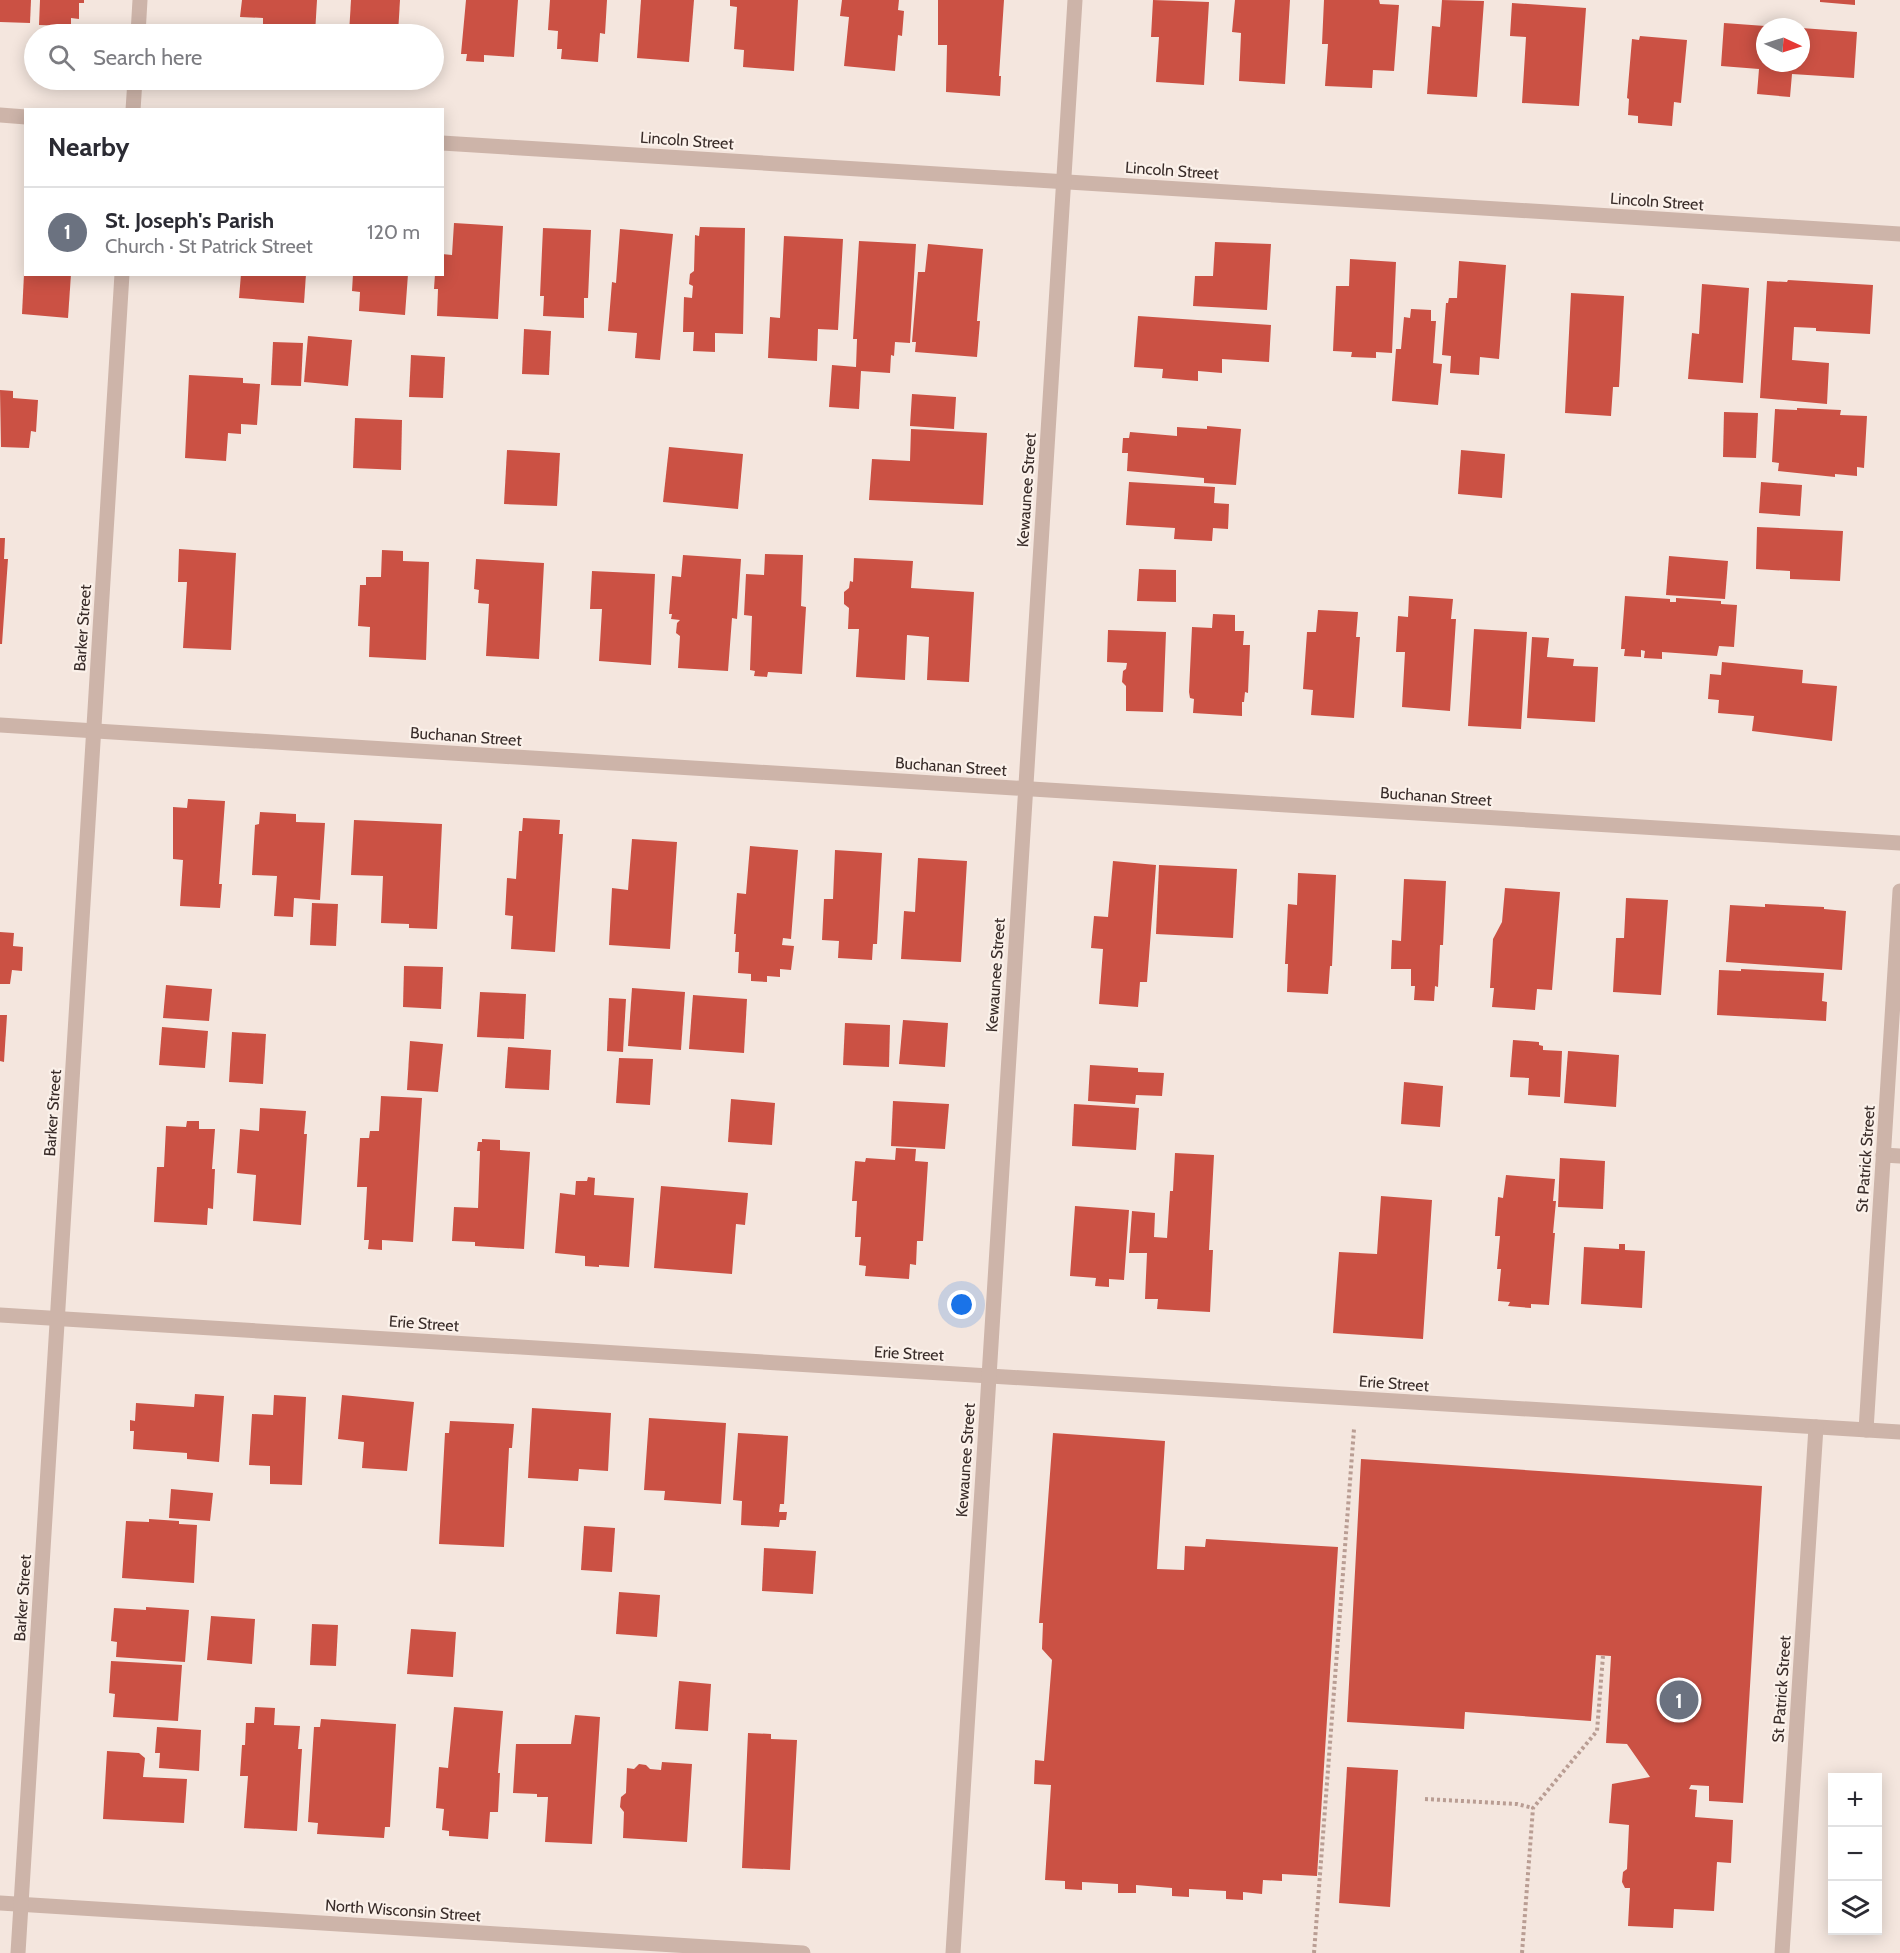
<!DOCTYPE html>
<html lang="en">
<head>
<meta charset="utf-8">
<style>
  :root { --surface:#fff; --page:#f7f7f7; --text:#2b2b33; --muted:#7c7c81; --line:#e1e1e2; --accent:#1c5d57 }
  body { margin:0; font-family:Cabin,sans-serif; background:var(--page); color:var(--text) }
  .controls { position:absolute; right:18px; bottom:18px; display:grid; overflow:hidden; border-radius:0px; box-shadow:0 3px 15px #0003 }
  .controls button { width:54px; height:54px; display:grid; place-items:center; padding:0; border:0; border-bottom:2px solid var(--line); background:var(--surface); color:var(--text); font:30px sans-serif }
  .compass { position:absolute; left:1756px; top:18px; width:54px; height:54px; border-radius:50%; background:var(--surface); box-shadow:0 3px 15px #0003; rotate:94deg }
  .you { position:absolute; left:962px; top:1305px; width:21px; height:21px; margin:-15px; border:4px solid #fff; border-radius:50%; background:#1a73e8; box-shadow:0 0 0 9px #1a73e833 }
  .badge { display:grid; place-items:center; width:39px; height:39px; border-radius:50%; background:var(--accent); color:#fff; font-size:20px; font-weight:700 }
  .pin { position:absolute; translate:-50% -50%; border:3px solid #fff; box-shadow:0 2px 6px #0006 }
  .list { margin:0; padding:0; list-style:none }
  h2 { display:flex; justify-content:space-between; align-items:center; height:78px; margin:0; padding:0 24px; font-size:26px }
  h2 small { font-size:20px; font-weight:400; color:var(--muted) }
  .list li { display:grid; grid-template-columns:39px 1fr auto; gap:18px; align-items:center; box-sizing:border-box; height:90px; padding:0 24px; border-top:2px solid var(--line) }
  .list b { display:block; font-size:22px; white-space:nowrap }
  .list p { margin:0; font-size:20px; white-space:nowrap; color:var(--muted) }
  .list em { font-size:20px; font-style:normal; color:var(--muted) }
  .icon { flex:none; width:33px; height:33px; fill:none; stroke:currentColor; stroke-width:2; stroke-linecap:round; stroke-linejoin:round }
  .map { position:relative; flex:none; width:1900px; height:1953px; overflow:hidden }
  .search { position:absolute; background:var(--surface); box-shadow:0 3px 15px #0003; left:24px; top:24px; width:420px; height:66px; display:flex; align-items:center; gap:15px; box-sizing:border-box; padding:0 21px; border-radius:33px; color:var(--muted); font-size:22px }
  .panel { position:absolute; background:var(--surface); box-shadow:0 3px 15px #0003; left:24px; top:108px; width:420px; height:168px; border-radius:0px }
  .map>svg:first-child { display:block }
  .building { fill:#cb5144 }
  .lines { fill:none; stroke-linecap:round; stroke-linejoin:round }
  .path { stroke:#b99d93; stroke-width:4; stroke-dasharray:3 3; stroke-linecap:butt }
  .minor { stroke:#cdb4a9; stroke-width:15 }
  .labels { text-anchor:middle; stroke-width:4.5; stroke-linejoin:round; paint-order:stroke }
  .street-label { font-size:16px; fill:#392c29; stroke:#fbf1ea }
</style>
</head>
<body>
<div class="map">
<svg width="1900" height="1953" viewBox="0 0 1900 1953">
  <rect width="100%" height="100%" fill="#f4e6de"/>
  <!-- building -->
  <g class="building">
    <path d="M0 0H31L30 23 0 22Z"/>
    <path d="M40 0H84V3H79V19L71 18V26L39 25Z"/>
    <path d="M242 0H317L315 34H263V18L240 17Z"/>
    <path d="M351 0H400L398 34H349Z"/>
    <path d="M466 0H518L514 57 484 55V62L466 61 467 54H461Z"/>
    <path d="M550 0H607L605 34 600 33 598 62 561 59 562 49H557L558 31 548 30Z"/>
    <path d="M641 0H694L689 62 637 58Z"/>
    <path d="M730 0H798L794 71 743 67 744 50 734 49 737 7 730 6Z"/>
    <path d="M842 0H899L898 10 904 11 902 36 898 35 895 71 844 66 849 17 840 16Z"/>
    <path d="M938 0H1004L999 76H1001L1000 96 946 92 947 45H938Z"/>
    <path d="M1153 0 1209 2 1204 85 1156 82 1159 37H1151Z"/>
    <path d="M1235 0H1290L1285 84 1239 81 1241 33 1232 32Z"/>
    <path d="M1324 0H1379L1380 4 1399 5 1394 71 1373 70 1372 88 1325 86 1328 44H1322Z"/>
    <path d="M1442 0 1484 1 1477 97 1427 94 1432 26 1440 27Z"/>
    <path d="M1820 0H1855V5L1820 2Z"/>
    <path d="M1512 3 1586 8 1579 106 1522 103 1526 37 1510 36Z"/>
    <path d="M1724 23 1765 26V63H1801V28L1857 32 1854 78 1792 74 1790 97 1757 94 1759 69 1721 66Z"/>
    <path d="M1640 36 1687 40 1681 103 1674 102 1672 126 1638 123V116L1628 115 1629 99 1627 98 1632 39 1639 40Z"/>
    <path d="M454 223 503 226 498 319 437 316 438 289H434L435 274H442V254L452 255Z"/>
    <path d="M700 227 745 228 743 334 715 333V352L693 351 694 332H683L684 297 692 298 693 286 689 284 690 274 694 271 695 235 699 236Z"/>
    <path d="M543 228 591 230 588 298H584V318L543 316 544 296H540Z"/>
    <path d="M620 229 673 234 660 360 635 358 637 333 608 331 612 282 616 283Z"/>
    <path d="M784 236 843 239 838 330 818 329 817 361 768 358 770 317 780 318Z"/>
    <path d="M859 241 916 244 910 343 895 342 894 356 891 355 890 373 861 371 859 409 829 407 832 365 856 367 857 339H853Z"/>
    <path d="M1215 242 1271 244 1267 310 1193 306 1195 276H1213Z"/>
    <path d="M928 244 983 249 977 321H980L977 357 915 352 916 342H912L918 272H925Z"/>
    <path d="M1350 259 1396 262 1392 353 1376 352V358L1351 357 1352 352 1333 351 1336 286H1349Z"/>
    <path d="M1459 261 1506 265 1499 359 1480 357 1479 375 1450 373 1451 356 1442 355 1446 303H1448L1449 298H1457Z"/>
    <path d="M24 274H71L68 318 22 314Z"/>
    <path d="M241 274H306L304 303 239 298Z"/>
    <path d="M353 274H408L405 315 359 311 360 292 352 291Z"/>
    <path d="M1788 280 1873 285 1870 334 1816 331V328L1794 327 1792 360 1829 363 1827 404 1760 398 1767 281 1787 282Z"/>
    <path d="M1702 284 1749 288 1743 383 1688 379 1692 333 1699 334Z"/>
    <path d="M1571 293 1624 296 1619 387H1613L1611 416 1565 413Z"/>
    <path d="M1411 309 1431 310V321H1436L1433 363 1442 364 1438 405 1392 401 1396 349H1401L1404 317 1410 318Z"/>
    <path d="M1138 316 1271 325 1269 362 1222 359V373L1198 371V381L1162 378 1163 369 1134 367Z"/>
    <path d="M524 329 551 331 549 375 522 374Z"/>
    <path d="M308 336 352 340 348 386 304 382Z"/>
    <path d="M273 342 303 343 301 386 271 385Z"/>
    <path d="M411 355 445 357 443 398 409 397Z"/>
    <path d="M189 375 243 378V383L260 384 257 425 241 424V434L228 433 226 461 185 458Z"/>
    <path d="M0 390 13 391V398L38 400 36 432 31 431 29 448 1 447Z"/>
    <path d="M912 394 956 397 954 429 910 426Z"/>
    <path d="M1797 408 1841 410 1840 415 1867 416 1864 468 1857 467V476L1835 474V477L1778 471 1779 463 1772 462 1775 409 1797 410Z"/>
    <path d="M1724 412 1758 413 1756 458 1723 457Z"/>
    <path d="M355 418 402 420 401 470 353 468Z"/>
    <path d="M1207 426 1241 429 1236 485 1204 483V478L1127 471 1128 453H1122L1123 438H1129L1130 432 1177 436V427L1207 429Z"/>
    <path d="M911 429 987 433 983 505 869 500 872 459 910 461Z"/>
    <path d="M669 447 743 454 738 509 663 502Z"/>
    <path d="M507 450 560 453 557 506 504 504Z"/>
    <path d="M1461 450 1505 454 1502 498 1458 494Z"/>
    <path d="M1129 482 1215 487 1214 503 1229 504 1228 529 1213 528 1212 541 1174 539 1175 528 1126 525Z"/>
    <path d="M1761 482 1802 485 1800 516 1759 513Z"/>
    <path d="M1757 527 1843 531 1840 581 1790 579V571L1756 569Z"/>
    <path d="M0 538H5L4 559H8L2 644H0Z"/>
    <path d="M179 549 236 553 231 650 183 648 187 582H178Z"/>
    <path d="M382 550 403 551V561L429 562 426 660 369 657 370 627 358 626 360 585H366V577H381Z"/>
    <path d="M765 554 803 555 801 606 806 607 802 674 768 672 767 677 754 676 755 671 750 670 752 616 744 615 746 574 764 575Z"/>
    <path d="M683 555 741 559 737 619 732 618 728 671 678 668 680 636 676 633 677 623 680 620 671 619 672 614H669L672 576 681 577Z"/>
    <path d="M1669 556 1728 561 1725 599 1666 595Z"/>
    <path d="M854 558 913 561 911 588 974 592 969 682 927 680 929 637 907 635 905 680 856 677 859 629H848L849 608 844 604V592L849 588 850 581 853 582Z"/>
    <path d="M476 559 544 563 539 659 486 656 489 604 478 603 479 590 474 589Z"/>
    <path d="M1139 569 1176 570V602L1137 601Z"/>
    <path d="M592 571 655 574 651 665 599 661 602 609H590Z"/>
    <path d="M1409 596 1453 599 1451 619H1456L1450 711 1402 707 1405 652H1396L1398 616 1408 617Z"/>
    <path d="M1625 596 1670 599V602H1676V598L1721 601V604L1737 605 1734 647 1719 646 1717 656 1662 652V659L1644 658 1645 651 1641 650V657L1624 656 1625 649H1621Z"/>
    <path d="M1318 610 1358 612 1356 637H1360L1354 718 1311 715 1313 690 1303 689 1307 632H1316Z"/>
    <path d="M1213 614 1235 615V631H1244L1243 645H1250L1248 693 1245 692 1244 702H1242V716L1193 713 1194 699 1190 698 1189 692 1192 627 1212 628Z"/>
    <path d="M1474 629 1527 632 1521 729 1468 726Z"/>
    <path d="M1108 630 1166 632 1163 712 1126 711V686L1122 682 1123 671 1126 669 1127 663 1107 662Z"/>
    <path d="M1532 637 1549 638 1547 657 1574 659 1573 666 1598 667 1595 722 1527 718Z"/>
    <path d="M1722 662 1803 670 1802 683 1837 686 1832 741 1752 731 1754 716 1718 713 1719 700 1708 699 1710 674 1721 675Z"/>
    <path d="M188 799 225 801 219 884H222L220 908 180 906 183 860 173 859V807L187 808Z"/>
    <path d="M260 812 296 814V822L325 823 320 900 294 898 293 917 274 916 277 876 252 875 255 825 259 824Z"/>
    <path d="M523 818 560 820 559 834H563L555 952 511 949 513 916 505 915 507 878 516 879 519 831H522Z"/>
    <path d="M354 820 442 824 437 929 409 928V924L381 923 383 876 351 875Z"/>
    <path d="M632 839 677 842 670 949 609 945 612 888 628 890Z"/>
    <path d="M750 846 798 850 791 939 783 938 782 945 794 946 791 970 780 969V977L767 976V982L751 981V974L738 973 739 952H735L736 934H734L737 893 746 894Z"/>
    <path d="M835 850 882 853 877 944H873L872 960 838 958 839 941 822 940 824 899H833Z"/>
    <path d="M918 858 967 861 961 962 901 959 904 911 915 912Z"/>
    <path d="M1113 861 1156 865 1147 982H1140L1138 1007 1099 1004 1103 949 1091 948 1094 916 1108 917Z"/>
    <path d="M1159 865 1237 869 1233 938 1156 934Z"/>
    <path d="M1298 873 1336 875 1332 966H1330L1328 994 1287 992 1288 964H1285L1288 904 1297 905Z"/>
    <path d="M1404 879 1446 881 1443 945H1440L1438 987 1435 986 1434 1001 1414 1000 1415 986H1411V969H1391L1392 940 1401 941Z"/>
    <path d="M1505 888 1560 892 1552 990 1537 989 1535 1010 1492 1007 1494 988H1490L1493 939 1502 922Z"/>
    <path d="M1626 898 1668 900 1661 995 1613 992 1616 938H1624Z"/>
    <path d="M312 903 338 904 336 946 310 945Z"/>
    <path d="M1765 904 1824 907V909L1846 911 1842 970 1726 962 1730 905 1765 907Z"/>
    <path d="M0 932 14 933 13 946 23 947 22 971 12 970 10 984H0Z"/>
    <path d="M404 966 443 967 441 1009 403 1007Z"/>
    <path d="M1741 969 1824 973 1822 1001 1827 1002 1826 1021 1717 1015 1719 970 1741 971Z"/>
    <path d="M166 985 212 989 209 1021 163 1018Z"/>
    <path d="M632 988 685 992 681 1050 628 1046Z"/>
    <path d="M480 992 526 994 524 1039 477 1037Z"/>
    <path d="M693 995 747 999 744 1053 689 1049Z"/>
    <path d="M609 998 626 999 623 1052 607 1051Z"/>
    <path d="M0 1015H7L4 1062 0 1061Z"/>
    <path d="M903 1020 948 1023 945 1067 899 1064Z"/>
    <path d="M845 1023 890 1025 889 1067 843 1065Z"/>
    <path d="M162 1027 208 1031 205 1068 159 1065Z"/>
    <path d="M232 1032 266 1034 263 1084 229 1082Z"/>
    <path d="M1513 1040 1539 1042V1045L1543 1046V1050L1562 1051 1560 1097 1528 1095 1529 1078 1510 1077Z"/>
    <path d="M410 1041 443 1044 438 1092 407 1090Z"/>
    <path d="M508 1047 551 1050 549 1090 505 1088Z"/>
    <path d="M1568 1051 1619 1055 1616 1107 1564 1103Z"/>
    <path d="M619 1058 653 1059 650 1105 616 1103Z"/>
    <path d="M1090 1065 1138 1068V1072L1164 1073 1162 1096 1136 1095 1135 1104 1088 1101Z"/>
    <path d="M1404 1082 1443 1086 1440 1127 1401 1124Z"/>
    <path d="M381 1096 422 1098 413 1242 382 1240V1250L368 1249 369 1240H364L367 1187H357L360 1138H369L370 1131H379Z"/>
    <path d="M731 1099 775 1103 772 1145 728 1142Z"/>
    <path d="M893 1101 949 1104 945 1149 891 1146Z"/>
    <path d="M1074 1104 1139 1108 1136 1150 1072 1146Z"/>
    <path d="M260 1108 306 1111 304 1134H307L301 1225 253 1221 256 1175 237 1173 240 1129 259 1131Z"/>
    <path d="M187 1121H199V1129H215L212 1169H215L213 1209 208 1208 207 1225 154 1222 157 1167H164L166 1126 186 1127Z"/>
    <path d="M482 1139 500 1140V1150L530 1152 524 1249 475 1246V1242L452 1241 454 1207 478 1208 480 1151H477L478 1142H482Z"/>
    <path d="M896 1148 916 1149 915 1161 928 1162 923 1241H917L916 1265 910 1264 909 1279 865 1276 866 1266 859 1265 861 1237H855L857 1201H852L855 1161 865 1162 866 1158 895 1160Z"/>
    <path d="M1175 1153 1214 1155 1209 1250H1213L1210 1312 1157 1309 1158 1299H1145L1147 1253H1129L1132 1211 1155 1213 1154 1237 1167 1238 1170 1191H1173Z"/>
    <path d="M1560 1158 1605 1161 1603 1209 1558 1207Z"/>
    <path d="M1506 1175 1555 1179 1553 1201H1556L1553 1233H1555L1549 1305 1531 1304V1308L1508 1306 1510 1302 1498 1301 1501 1269H1497L1500 1236H1495L1498 1197 1503 1198Z"/>
    <path d="M588 1177 595 1178 594 1195 634 1198 629 1267 599 1265V1267L585 1266V1256L555 1253 560 1193 575 1195 576 1181H587Z"/>
    <path d="M661 1186 748 1193 745 1225 736 1224 732 1274 654 1268Z"/>
    <path d="M1381 1196 1432 1200 1423 1339 1333 1333 1339 1252 1377 1254Z"/>
    <path d="M1075 1206 1129 1210 1124 1280 1109 1279V1287L1095 1286 1096 1278 1070 1276Z"/>
    <path d="M1619 1244H1625V1250L1645 1251 1642 1308 1581 1304 1584 1247 1619 1249Z"/>
    <path d="M195 1394 224 1396 219 1462 187 1459V1453L133 1449 134 1431H130V1420L135 1421 136 1403 194 1407Z"/>
    <path d="M274 1395 306 1397 302 1485 270 1484V1466L249 1465 252 1414 273 1415Z"/>
    <path d="M342 1395 414 1402 407 1471 362 1468 364 1442 338 1439Z"/>
    <path d="M532 1408 611 1413 608 1471 579 1469 578 1481 528 1478Z"/>
    <path d="M649 1418 726 1423 721 1504 664 1500 665 1491 644 1490Z"/>
    <path d="M450 1421 514 1424 512 1448H509L504 1547 439 1544 445 1433H449Z"/>
    <path d="M738 1433 788 1436 784 1504H780L779 1512H787L786 1520H780L779 1527 741 1525 742 1501 733 1500Z"/>
    <path d="M1053 1433 1165 1441 1157 1569 1184 1570 1185 1546 1205 1547 1206 1539 1338 1547 1317 1876 1282 1874V1881L1263 1880 1262 1894 1243 1892V1900L1226 1899V1891L1189 1889V1897L1172 1896V1888L1136 1885V1893H1118V1884L1082 1882V1890L1065 1889V1881L1045 1880 1051 1785 1034 1784 1035 1760 1044 1761 1052 1660 1042 1649 1043 1623H1039Z"/>
    <path d="M1361 1459 1762 1486 1743 1803 1709 1801V1786L1691 1785 1689 1789 1697 1790 1695 1817 1733 1820 1731 1863 1717 1862 1714 1911 1674 1909 1673 1928 1628 1926 1630 1888H1625L1622 1882 1623 1872 1627 1869 1629 1825 1609 1823 1612 1784 1650 1777 1627 1744 1606 1743 1611 1656 1596 1655 1591 1721 1465 1712 1464 1729 1347 1722Z"/>
    <path d="M171 1489 213 1493 210 1521 169 1518Z"/>
    <path d="M149 1519 179 1521V1524L197 1525 194 1583 122 1578 126 1521 149 1522Z"/>
    <path d="M584 1526 615 1528 612 1572 581 1570Z"/>
    <path d="M764 1548 816 1551 813 1594 762 1591Z"/>
    <path d="M619 1592 660 1595 657 1637 616 1634Z"/>
    <path d="M146 1607 189 1610 185 1662 116 1657 117 1642 111 1641 114 1608 146 1610Z"/>
    <path d="M211 1616 255 1619 252 1664 207 1660Z"/>
    <path d="M312 1624 338 1625 336 1666 310 1665Z"/>
    <path d="M411 1629 456 1632 453 1677 407 1674Z"/>
    <path d="M111 1661 182 1665 178 1721 113 1717 115 1694 109 1693Z"/>
    <path d="M679 1681 711 1684 708 1731 675 1729Z"/>
    <path d="M255 1707 275 1708 274 1725 300 1726 298 1749H302L297 1831 244 1828 248 1776H240L242 1745H245L246 1723H254Z"/>
    <path d="M454 1707 503 1711 498 1773H500L498 1812H490L488 1839 449 1836V1831L442 1830 444 1809 436 1808 439 1767 448 1768Z"/>
    <path d="M575 1715 600 1717 592 1844 545 1842 548 1797H537V1794L513 1793 516 1744H571Z"/>
    <path d="M321 1719 396 1724 390 1827H385L384 1838 317 1834 318 1823 308 1822 314 1727H320Z"/>
    <path d="M157 1727 201 1730 199 1771 159 1768 160 1753H155Z"/>
    <path d="M748 1733 771 1734V1739L797 1740 790 1870 742 1868Z"/>
    <path d="M107 1751 139 1753 145 1758 143 1777 187 1779 184 1823 103 1819Z"/>
    <path d="M662 1762 692 1764 687 1842 623 1838 624 1812 620 1807 621 1797 626 1793 627 1768 634 1769 639 1764 646 1765 650 1769 661 1770Z"/>
    <path d="M1347 1767 1398 1770 1390 1907 1339 1903Z"/>
  </g>
  <g class="lines">
    <!-- path -->
    <g class="path">
      <path d="M1425 1799 1517 1804 1533 1808"/>
      <path d="M1314 1953 1354 1429"/>
      <path d="M1522 1953 1533 1808 1597 1731 1603 1656"/>
    </g>
    <!-- minor -->
    <g class="minor">
      <path d="M138 34 140 0"/>
      <path d="M133 110 135 80"/>
      <path d="M0 115 26 117"/>
      <path d="M442 143 1900 234"/>
      <path d="M0 725 1900 843"/>
      <path d="M1883 1155 1900 1156"/>
      <path d="M0 1315 1900 1432"/>
      <path d="M1866 1430 1900 891"/>
      <path d="M0 1903 803 1953"/>
      <path d="M18 1953 122 274"/>
      <path d="M953 1953 1075 0"/>
      <path d="M1782 1953 1816 1427"/>
    </g>
  </g>
  <g class="labels">
    <!-- street labels -->
    <g class="street-label">
      <text transform="translate(687 140) rotate(4)" y="6">Lincoln Street</text>
      <text transform="translate(1172 170) rotate(4)" y="6">Lincoln Street</text>
      <text transform="translate(1657 201) rotate(4)" y="6">Lincoln Street</text>
      <text transform="translate(1026 490) rotate(-86)" y="6">Kewaunee Street</text>
      <text transform="translate(82 628) rotate(-86)" y="6">Barker Street</text>
      <text transform="translate(466 736) rotate(4)" y="6">Buchanan Street</text>
      <text transform="translate(951 766) rotate(4)" y="6">Buchanan Street</text>
      <text transform="translate(1436 796) rotate(4)" y="6">Buchanan Street</text>
      <text transform="translate(995 975) rotate(-86)" y="6">Kewaunee Street</text>
      <text transform="translate(52 1113) rotate(-86)" y="6">Barker Street</text>
      <text transform="translate(1865 1159) rotate(-86)" y="6">St Patrick Street</text>
      <text transform="translate(424 1323) rotate(4)" y="6">Erie Street</text>
      <text transform="translate(909 1353) rotate(3)" y="6">Erie Street</text>
      <text transform="translate(1394 1383) rotate(4)" y="6">Erie Street</text>
      <text transform="translate(965 1460) rotate(-86)" y="6">Kewaunee Street</text>
      <text transform="translate(22 1598) rotate(-86)" y="6">Barker Street</text>
      <text transform="translate(1781 1689) rotate(-86)" y="6">St Patrick Street</text>
      <text transform="translate(403 1910) rotate(4)" y="6">North Wisconsin Street</text>
    </g>
  </g>
</svg>
<div class="controls">
<button>+</button>
<button>−</button>
<button><svg class="icon" aria-label="layers" viewBox="0 0 24 24"><path d="M12 4l9 5-9 5-9-5zM3 14l9 5 9-5"/></svg></button>
</div>
<svg class="compass" viewBox="-18 -18 36 36"><path d="M0-13l5 13h-10z" fill="#e53935"/><path d="M0 13l5-13h-10z" fill="#7c7c81"/></svg>
<div class="you"></div>
<div class="pin badge" style="left:1679px;top:1700px;background:#6b7280">1</div>
<div class="search"><svg class="icon" aria-label="search" viewBox="0 0 24 24"><circle cx="10" cy="10" r="6"/><path d="M15 15l6 6"/></svg>Search here</div>
<section class="panel">
<h2>Nearby<small></small></h2>
<ul class="list">
<li><span class="badge" style="background:#6b7280">1</span><div><b>St. Joseph's Parish</b><p>Church · St Patrick Street</p></div><em>120 m</em></li>
</ul>
</section>
</div>
</body>
</html>
